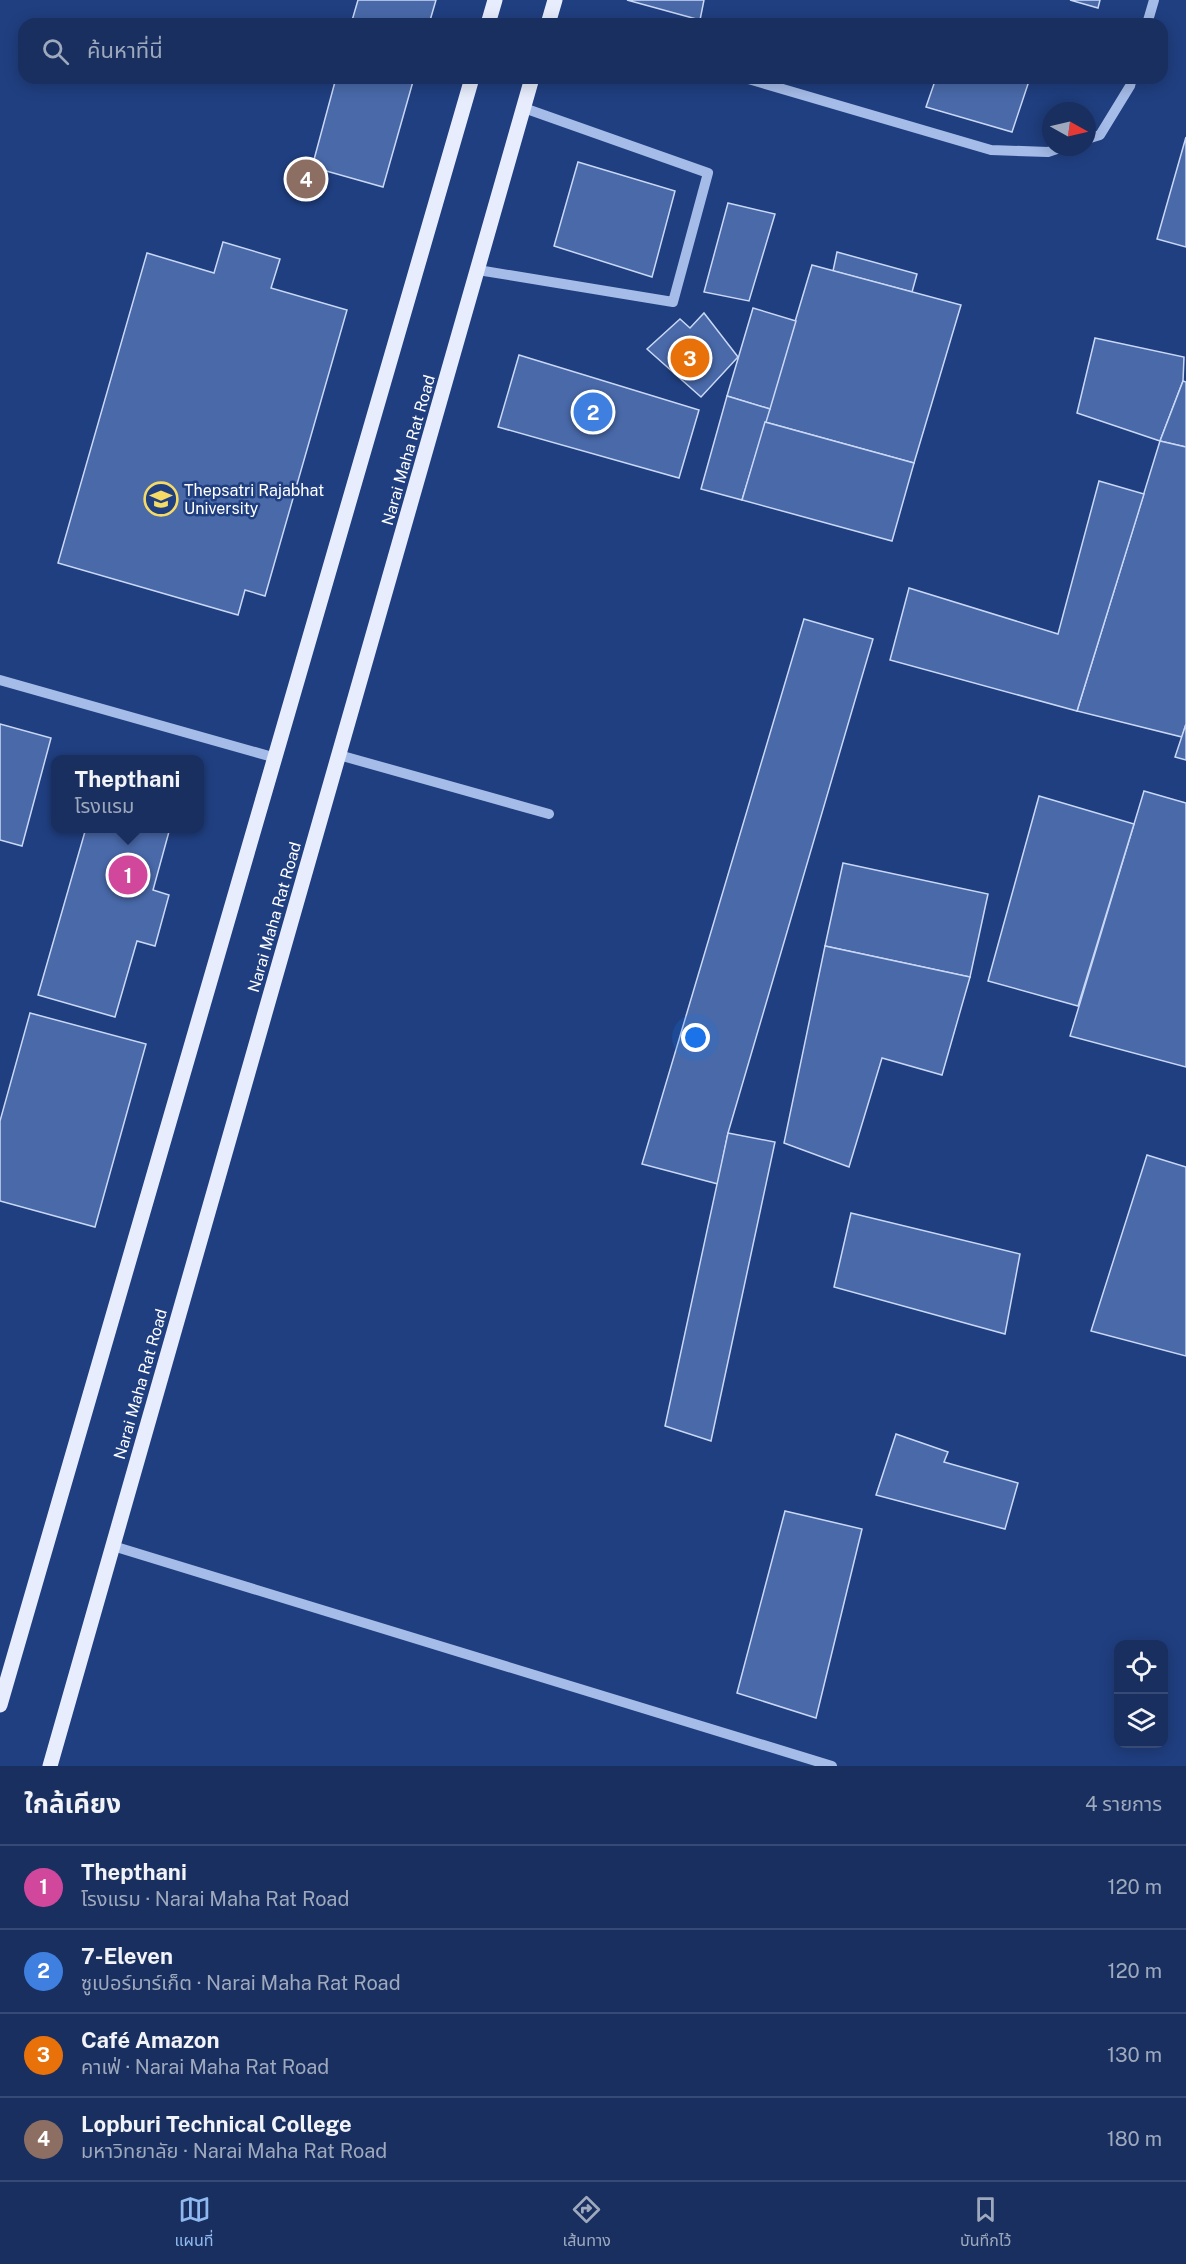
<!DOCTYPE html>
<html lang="th">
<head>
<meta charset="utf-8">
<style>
  :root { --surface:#182f60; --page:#253b69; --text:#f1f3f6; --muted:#9fa9bd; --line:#364a75; --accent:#90b9f0 }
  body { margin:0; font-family:"Public Sans","Noto Sans Thai",sans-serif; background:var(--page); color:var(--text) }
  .controls { position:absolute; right:18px; bottom:18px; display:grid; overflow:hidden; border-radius:12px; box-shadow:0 3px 15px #0003 }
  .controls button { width:54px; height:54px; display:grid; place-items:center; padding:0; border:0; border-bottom:2px solid var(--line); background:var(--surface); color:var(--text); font:30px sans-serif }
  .compass { position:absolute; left:1042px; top:102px; width:54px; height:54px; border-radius:50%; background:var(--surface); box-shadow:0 3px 15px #0003; rotate:98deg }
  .you { position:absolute; left:696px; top:1038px; width:21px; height:21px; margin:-15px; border:4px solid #fff; border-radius:50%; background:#1a73e8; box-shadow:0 0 0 9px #1a73e833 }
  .badge { display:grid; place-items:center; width:39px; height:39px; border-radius:50%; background:var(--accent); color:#fff; font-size:20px; font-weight:700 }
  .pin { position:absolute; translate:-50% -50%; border:3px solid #fff; box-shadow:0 2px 6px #0006 }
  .popup { position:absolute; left:51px; top:755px; width:153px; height:78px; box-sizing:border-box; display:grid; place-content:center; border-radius:12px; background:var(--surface); filter:drop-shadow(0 2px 4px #0005); font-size:20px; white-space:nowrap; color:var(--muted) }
  .popup b { font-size:22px; color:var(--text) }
  .popup::after { content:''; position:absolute; left:50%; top:100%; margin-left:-12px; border:12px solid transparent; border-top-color:var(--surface) }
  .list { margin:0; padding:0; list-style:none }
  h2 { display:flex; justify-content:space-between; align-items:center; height:78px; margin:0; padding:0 24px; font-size:26px }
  h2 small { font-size:20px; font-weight:400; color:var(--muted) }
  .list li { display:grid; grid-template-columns:39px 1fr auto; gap:18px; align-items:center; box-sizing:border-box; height:84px; padding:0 24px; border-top:2px solid var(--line) }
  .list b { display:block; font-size:22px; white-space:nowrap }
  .list p { margin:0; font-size:20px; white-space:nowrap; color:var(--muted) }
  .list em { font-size:20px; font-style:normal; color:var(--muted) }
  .icon { flex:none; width:33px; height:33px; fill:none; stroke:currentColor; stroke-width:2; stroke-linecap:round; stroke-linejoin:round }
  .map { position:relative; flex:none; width:1186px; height:1766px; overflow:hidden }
  .search { position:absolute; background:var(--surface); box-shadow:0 3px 15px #0003; left:18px; right:18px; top:18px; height:66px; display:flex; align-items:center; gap:15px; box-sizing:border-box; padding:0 21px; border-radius:18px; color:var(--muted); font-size:22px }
  .sheet { height:414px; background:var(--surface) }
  nav { display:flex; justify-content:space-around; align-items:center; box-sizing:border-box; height:84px; border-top:2px solid var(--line); background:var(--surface); font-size:16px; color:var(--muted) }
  nav a { display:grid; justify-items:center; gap:3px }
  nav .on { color:var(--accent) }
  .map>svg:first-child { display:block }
  .building { fill:#4969a9; stroke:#c9d8f6; stroke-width:1.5 }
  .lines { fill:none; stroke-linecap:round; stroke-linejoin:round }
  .minor { stroke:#a5bce8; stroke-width:10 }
  .major { stroke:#e7edfd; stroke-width:15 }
  .labels { text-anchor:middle; stroke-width:5; stroke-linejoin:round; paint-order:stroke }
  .street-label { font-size:16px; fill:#fff; stroke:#203f80 }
  .poi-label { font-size:16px; fill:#fff; stroke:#203f80; text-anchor:start }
</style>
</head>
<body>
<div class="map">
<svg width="1186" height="1766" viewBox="0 0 1186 1766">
  <rect width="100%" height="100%" fill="#203f80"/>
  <!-- building -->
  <g class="building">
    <path d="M358 0H436L429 24H351Z"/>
    <path d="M627 0H704L700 20Z"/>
    <path d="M1070 0H1100L1098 8Z"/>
    <path d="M336 78H414L383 187 312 167Z"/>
    <path d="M936 78H1030L1012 132 926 107Z"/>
    <path d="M1186 137V247L1157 239Z"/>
    <path d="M578 162 675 191 652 277 554 246Z"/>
    <path d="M728 203 775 214 749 301 704 292Z"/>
    <path d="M223 242 280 259 271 288 347 310 265 596 245 590 238 615 58 563 147 253 214 273Z"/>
    <path d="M837 252 917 274 912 292 833 271Z"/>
    <path d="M812 265 961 305 914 463 765 422Z"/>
    <path d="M753 308 796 321 770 409 727 396Z"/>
    <path d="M704 313 738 357 701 397 647 349 680 319 690 328Z"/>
    <path d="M1095 338 1184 357 1183 381 1160 441 1077 413Z"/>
    <path d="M519 355 699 410 679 478 498 427Z"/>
    <path d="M1183 381 1186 382V447L1160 441Z"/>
    <path d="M727 396 770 409 742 500 701 489Z"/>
    <path d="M765 422 914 463 892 541 742 500Z"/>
    <path d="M1160 441 1186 447V724L1182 737 1077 711Z"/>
    <path d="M1099 481 1144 494 1077 711 890 660 909 588 1058 634Z"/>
    <path d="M804 619 873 639 728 1133 718 1184 642 1164Z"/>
    <path d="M0 724 51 738 22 846 0 840Z"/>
    <path d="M1186 724V760L1175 757Z"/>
    <path d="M1144 791 1186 803V1067L1070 1036Z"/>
    <path d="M1039 796 1134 824 1078 1006 988 981Z"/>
    <path d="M86 828H170L153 890 169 895 155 946 137 941 115 1017 38 995Z"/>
    <path d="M843 863 988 894 970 977 825 946Z"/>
    <path d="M825 946 970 977 942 1075 882 1058 849 1167 784 1143Z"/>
    <path d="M30 1013 146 1044 95 1227 0 1201V1121Z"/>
    <path d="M728 1133 775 1142 711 1441 665 1426Z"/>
    <path d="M1147 1155 1186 1167V1356L1091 1331Z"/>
    <path d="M851 1213 1020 1254 1005 1334 834 1287Z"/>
    <path d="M896 1434 948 1452 944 1462 1018 1483 1005 1529 876 1495Z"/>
    <path d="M785 1511 862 1529 816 1718 737 1693Z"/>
  </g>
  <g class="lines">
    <!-- minor -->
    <g class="minor">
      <path d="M1147 24 1154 0"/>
      <path d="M745 78 991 150 1048 152 1063 147"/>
      <path d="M1087 139 1100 135 1130 86 1132 78"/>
      <path d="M478 270 673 302 708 173 524 108"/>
      <path d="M0 680 276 758"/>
      <path d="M339 755 549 814"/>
      <path d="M113 1546 832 1766"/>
    </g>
    <!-- major -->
    <g class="major">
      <path d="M488 24 495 0"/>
      <path d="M548 24 555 0"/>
      <path d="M0 1705 472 78"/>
      <path d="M50 1766 532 78"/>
    </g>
  </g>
  <!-- icons -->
  <defs>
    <g id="university-ring" transform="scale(1.725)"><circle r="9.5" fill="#203f80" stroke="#f5db66" stroke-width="1.5"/><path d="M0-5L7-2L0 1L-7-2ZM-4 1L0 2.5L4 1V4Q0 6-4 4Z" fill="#f5db66"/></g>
  </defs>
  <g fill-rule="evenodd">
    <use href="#university-ring" x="161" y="499"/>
  </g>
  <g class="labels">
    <!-- street labels -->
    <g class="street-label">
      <text transform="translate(408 450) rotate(-74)" y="6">Narai Maha Rat Road</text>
      <text transform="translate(274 917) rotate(-74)" y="6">Narai Maha Rat Road</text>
      <text transform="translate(140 1384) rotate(-74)" y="6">Narai Maha Rat Road</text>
    </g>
    <!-- poi labels -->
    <g class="poi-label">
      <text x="184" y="496">Thepsatri Rajabhat<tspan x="184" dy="18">University</tspan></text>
    </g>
  </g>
</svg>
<div class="controls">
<button><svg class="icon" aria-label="locate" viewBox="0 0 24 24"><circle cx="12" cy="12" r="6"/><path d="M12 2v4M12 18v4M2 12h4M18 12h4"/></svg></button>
<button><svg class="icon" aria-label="layers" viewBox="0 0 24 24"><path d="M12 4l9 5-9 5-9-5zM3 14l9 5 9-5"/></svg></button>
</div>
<svg class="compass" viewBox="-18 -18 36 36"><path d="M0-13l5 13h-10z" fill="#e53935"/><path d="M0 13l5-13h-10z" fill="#9fa9bd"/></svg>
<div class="you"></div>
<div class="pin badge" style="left:128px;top:875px;background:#d1479c">1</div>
<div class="popup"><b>Thepthani</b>โรงแรม</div>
<div class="pin badge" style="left:593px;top:412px;background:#3f7fe0">2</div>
<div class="pin badge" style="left:690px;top:358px;background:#e8710a">3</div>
<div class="pin badge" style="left:306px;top:179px;background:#8d6e63">4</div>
<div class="search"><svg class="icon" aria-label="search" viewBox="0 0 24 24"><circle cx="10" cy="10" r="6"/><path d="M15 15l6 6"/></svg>ค้นหาที่นี่</div>
</div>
<section class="sheet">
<h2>ใกล้เคียง<small>4 รายการ</small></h2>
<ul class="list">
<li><span class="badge" style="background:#d1479c">1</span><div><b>Thepthani</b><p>โรงแรม · Narai Maha Rat Road</p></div><em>120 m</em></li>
<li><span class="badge" style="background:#3f7fe0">2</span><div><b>7-Eleven</b><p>ซูเปอร์มาร์เก็ต · Narai Maha Rat Road</p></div><em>120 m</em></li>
<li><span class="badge" style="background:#e8710a">3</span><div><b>Café Amazon</b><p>คาเฟ่ · Narai Maha Rat Road</p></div><em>130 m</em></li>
<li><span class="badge" style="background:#8d6e63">4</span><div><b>Lopburi Technical College</b><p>มหาวิทยาลัย · Narai Maha Rat Road</p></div><em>180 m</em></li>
</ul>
</section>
<nav>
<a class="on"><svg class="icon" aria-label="map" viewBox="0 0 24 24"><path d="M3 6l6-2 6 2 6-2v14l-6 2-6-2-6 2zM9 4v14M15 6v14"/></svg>แผนที่</a>
<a><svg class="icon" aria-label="directions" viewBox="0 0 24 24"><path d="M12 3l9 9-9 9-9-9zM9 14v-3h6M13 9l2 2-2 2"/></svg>เส้นทาง</a>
<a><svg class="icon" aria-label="saved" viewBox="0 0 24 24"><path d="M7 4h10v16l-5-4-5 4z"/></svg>บันทึกไว้</a>
</nav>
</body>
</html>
